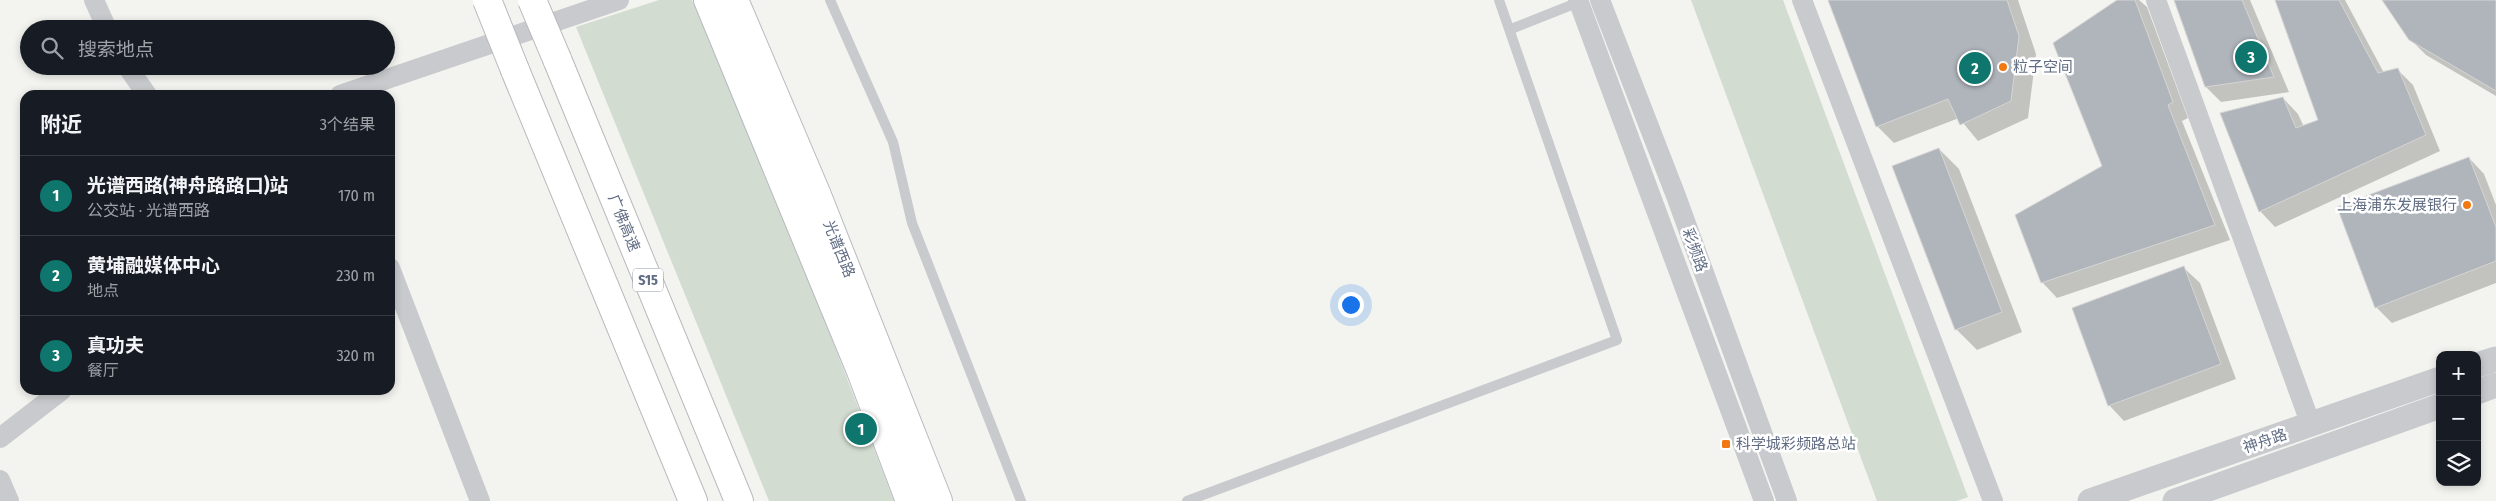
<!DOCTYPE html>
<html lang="zh">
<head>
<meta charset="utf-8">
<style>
  :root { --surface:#171b24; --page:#242831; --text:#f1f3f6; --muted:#9ea1a6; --line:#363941; --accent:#0f766e }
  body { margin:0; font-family:"Fira Sans Condensed","Noto Sans SC",sans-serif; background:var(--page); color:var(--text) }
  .controls { position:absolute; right:15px; bottom:15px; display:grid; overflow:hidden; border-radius:10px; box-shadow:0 2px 8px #0003 }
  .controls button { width:45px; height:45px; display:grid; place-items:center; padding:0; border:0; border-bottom:1px solid var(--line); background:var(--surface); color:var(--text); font:25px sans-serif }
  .you { position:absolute; left:1350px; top:304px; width:18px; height:18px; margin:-12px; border:4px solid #fff; border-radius:50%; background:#1a73e8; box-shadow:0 0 0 8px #1a73e833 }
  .badge { display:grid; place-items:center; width:32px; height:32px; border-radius:50%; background:var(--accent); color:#fff; font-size:16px; font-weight:700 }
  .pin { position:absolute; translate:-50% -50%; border:2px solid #fff; box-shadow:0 1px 5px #0006 }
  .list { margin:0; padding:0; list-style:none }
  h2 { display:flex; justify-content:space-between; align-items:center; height:65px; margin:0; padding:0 20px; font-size:21px }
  h2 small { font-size:16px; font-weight:400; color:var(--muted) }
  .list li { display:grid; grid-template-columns:32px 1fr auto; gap:15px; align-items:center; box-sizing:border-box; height:80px; padding:0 20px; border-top:1px solid var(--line) }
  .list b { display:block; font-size:19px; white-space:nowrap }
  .list p { margin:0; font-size:16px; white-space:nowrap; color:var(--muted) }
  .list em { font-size:16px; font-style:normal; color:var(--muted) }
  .icon { flex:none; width:28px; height:28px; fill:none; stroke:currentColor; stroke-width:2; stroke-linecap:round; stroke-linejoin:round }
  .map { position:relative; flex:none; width:2496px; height:501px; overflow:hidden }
  .search { position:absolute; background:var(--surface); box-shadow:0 2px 8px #0003; left:20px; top:20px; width:375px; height:55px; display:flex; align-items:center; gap:12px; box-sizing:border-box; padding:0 18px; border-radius:28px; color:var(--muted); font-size:19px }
  .panel { position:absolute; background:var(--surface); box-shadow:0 2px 8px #0003; left:20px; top:90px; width:375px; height:305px; border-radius:15px }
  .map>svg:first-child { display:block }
  .green { fill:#d2dcd0 }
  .shadow { fill:#0003 }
  .building { fill:#b0b5bc; stroke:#d5d5d3 }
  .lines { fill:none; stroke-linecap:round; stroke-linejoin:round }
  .secondary-casing { stroke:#b7bac0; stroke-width:30 }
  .motorway-casing { stroke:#b7b9bd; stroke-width:30 }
  .service { stroke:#c8cace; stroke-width:10 }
  .minor { stroke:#c8cace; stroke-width:20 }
  .tertiary { stroke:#c8cace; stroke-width:25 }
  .secondary { stroke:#fff; stroke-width:28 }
  .motorway { stroke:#fff; stroke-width:28 }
  .motorway-bridge-casing { stroke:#b7b9bd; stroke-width:30; stroke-linecap:butt }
  .motorway-bridge { stroke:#fff; stroke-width:28 }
  .poi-dot { fill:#f27812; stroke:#fff; stroke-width:2 }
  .labels { text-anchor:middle; stroke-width:5; stroke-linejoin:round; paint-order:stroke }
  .shield { fill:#fff; stroke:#9098a8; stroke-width:1 }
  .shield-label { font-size:14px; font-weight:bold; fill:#606c83 }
  .poi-label { font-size:15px; fill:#606c83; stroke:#fff; text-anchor:start }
  .street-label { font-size:15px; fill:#606c83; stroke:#fff }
</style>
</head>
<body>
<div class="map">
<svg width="2496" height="501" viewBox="0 0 2496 501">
  <rect width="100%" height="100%" fill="#f3f4ef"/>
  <!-- green -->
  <g class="green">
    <path d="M659 0H692L797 248 894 501H769L576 27Z"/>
    <path d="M1691 0H1783L1968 497 1957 501H1877Z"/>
  </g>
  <!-- shadow -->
  <g class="shadow">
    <path d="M1829 0H2018L2036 54 2028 118 1978 141 1959 118 1894 143 1877 126Z"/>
    <path d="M2119 0H2139L2147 7 2188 118 2182 121 2230 240 2057 298 2042 282 2103 167Z"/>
    <path d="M2176 0H2250L2289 92 2221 102 2206 87Z"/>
    <path d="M2277 0H2345L2384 73 2398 70 2413 85 2440 151 2275 227 2260 211 2283 98 2298 114 2304 127 2319 120Z"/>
    <path d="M2384 0H2496V96L2426 55 2410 39Z"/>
    <path d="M1939 149 1959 169 2022 332 1977 350 1957 330 1894 166Z"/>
    <path d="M2469 158 2484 174 2496 205V283L2392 323 2376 307Z"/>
    <path d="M2184 268 2200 283 2236 379 2124 421 2109 405Z"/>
  </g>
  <!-- building -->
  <g class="building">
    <path d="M1828 0H2007L2019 36 2011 101 1960 125 1948 99 1876 127Z"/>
    <path d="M2117 0H2135L2173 102 2168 105 2215 225 2041 283 2015 215 2102 166 2053 43Z"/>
    <path d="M2174 0H2242L2274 77 2205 87Z"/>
    <path d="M2275 0H2339L2378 73 2398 68 2426 135 2259 212 2220 113 2283 97 2296 128 2318 120Z"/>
    <path d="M2382 0H2496V91L2409 40Z"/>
    <path d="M1939 148 2002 312 1955 330 1892 166Z"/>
    <path d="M2469 157 2496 227V261L2375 308 2337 207Z"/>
    <path d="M2184 266 2221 364 2108 406 2072 308Z"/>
  </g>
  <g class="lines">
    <!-- secondary casing -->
    <g class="secondary-casing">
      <g id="secondary">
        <path d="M708 0 861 371 910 501"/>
        <path d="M734 0 816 193 938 501"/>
      </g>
    </g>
    <!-- motorway casing -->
    <g class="motorway-casing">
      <g id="motorway">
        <path d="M557 59 739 501"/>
        <path d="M515 70 693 501"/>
      </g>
    </g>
    <!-- service -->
    <g class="service">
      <path d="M830 0 893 142 912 223 1021 501"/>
      <path d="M1511 29 1579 2"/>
      <path d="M1187 501 1617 340 1499 0"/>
    </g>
    <!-- minor -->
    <g class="minor">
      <path d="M94 0 107 29"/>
      <path d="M1578 0 1764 501"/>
      <path d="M1600 0 1676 196 1787 501"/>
      <path d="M1802 0 1993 501"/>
      <path d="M2156 0 2311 425"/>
      <path d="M127 66 147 95"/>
      <path d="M340 95 619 0"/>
      <path d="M390 268 480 501"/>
      <path d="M0 438 62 390"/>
      <path d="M0 480 9 501"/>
    </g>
    <!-- tertiary -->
    <g class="tertiary">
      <path d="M2477 365 2496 359"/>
      <path d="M2477 392 2496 385"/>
      <path d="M2090 501 2440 379"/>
      <path d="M2175 501 2440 406"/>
    </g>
    <!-- secondary -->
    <use href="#secondary" class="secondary"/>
    <!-- motorway -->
    <use href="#motorway" class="motorway"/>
    <!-- motorway-bridge casing -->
    <g class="motorway-bridge-casing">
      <g id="motorway-bridge">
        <path d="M487 0 515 70"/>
        <path d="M532 0 557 59"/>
      </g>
    </g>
    <!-- motorway-bridge -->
    <use href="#motorway-bridge" class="motorway-bridge"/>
  </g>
  <!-- markers -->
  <g class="poi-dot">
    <circle cx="2003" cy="67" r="5"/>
    <circle cx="2467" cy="205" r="5"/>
    <rect x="1721" y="439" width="10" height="10" rx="2.5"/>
  </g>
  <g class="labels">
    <!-- shield labels -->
    <rect class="shield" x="633" y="268.5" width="30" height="23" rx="4"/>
    <g class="shield-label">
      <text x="648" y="285">S15</text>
    </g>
    <!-- poi labels -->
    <g class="poi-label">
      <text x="2013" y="72">粒子空间</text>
      <text x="2457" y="210" text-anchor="end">上海浦东发展银行</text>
      <text x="1736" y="449">科学城彩频路总站</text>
    </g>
    <!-- street labels -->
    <g class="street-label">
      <text transform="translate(624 223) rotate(68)" y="5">广佛高速</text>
      <text transform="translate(839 249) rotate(68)" y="5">光谱西路</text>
      <text transform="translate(1695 250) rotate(70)" y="5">彩频路</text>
      <text transform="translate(2265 441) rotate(-19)" y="5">神舟路</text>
    </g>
  </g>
</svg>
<div class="controls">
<button>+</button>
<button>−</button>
<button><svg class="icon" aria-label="layers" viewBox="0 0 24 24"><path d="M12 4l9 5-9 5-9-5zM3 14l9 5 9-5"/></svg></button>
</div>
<div class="you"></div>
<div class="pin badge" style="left:861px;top:429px">1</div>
<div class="pin badge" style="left:1975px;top:68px">2</div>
<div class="pin badge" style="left:2251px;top:57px">3</div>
<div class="search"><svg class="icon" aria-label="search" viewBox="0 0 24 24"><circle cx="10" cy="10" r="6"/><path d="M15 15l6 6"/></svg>搜索地点</div>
<section class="panel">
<h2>附近<small>3个结果</small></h2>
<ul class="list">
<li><span class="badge">1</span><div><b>光谱西路(神舟路路口)站</b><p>公交站 · 光谱西路</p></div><em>170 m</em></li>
<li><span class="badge">2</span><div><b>黄埔融媒体中心</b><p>地点</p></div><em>230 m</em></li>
<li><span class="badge">3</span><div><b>真功夫</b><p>餐厅</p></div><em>320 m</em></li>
</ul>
</section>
</div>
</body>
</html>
